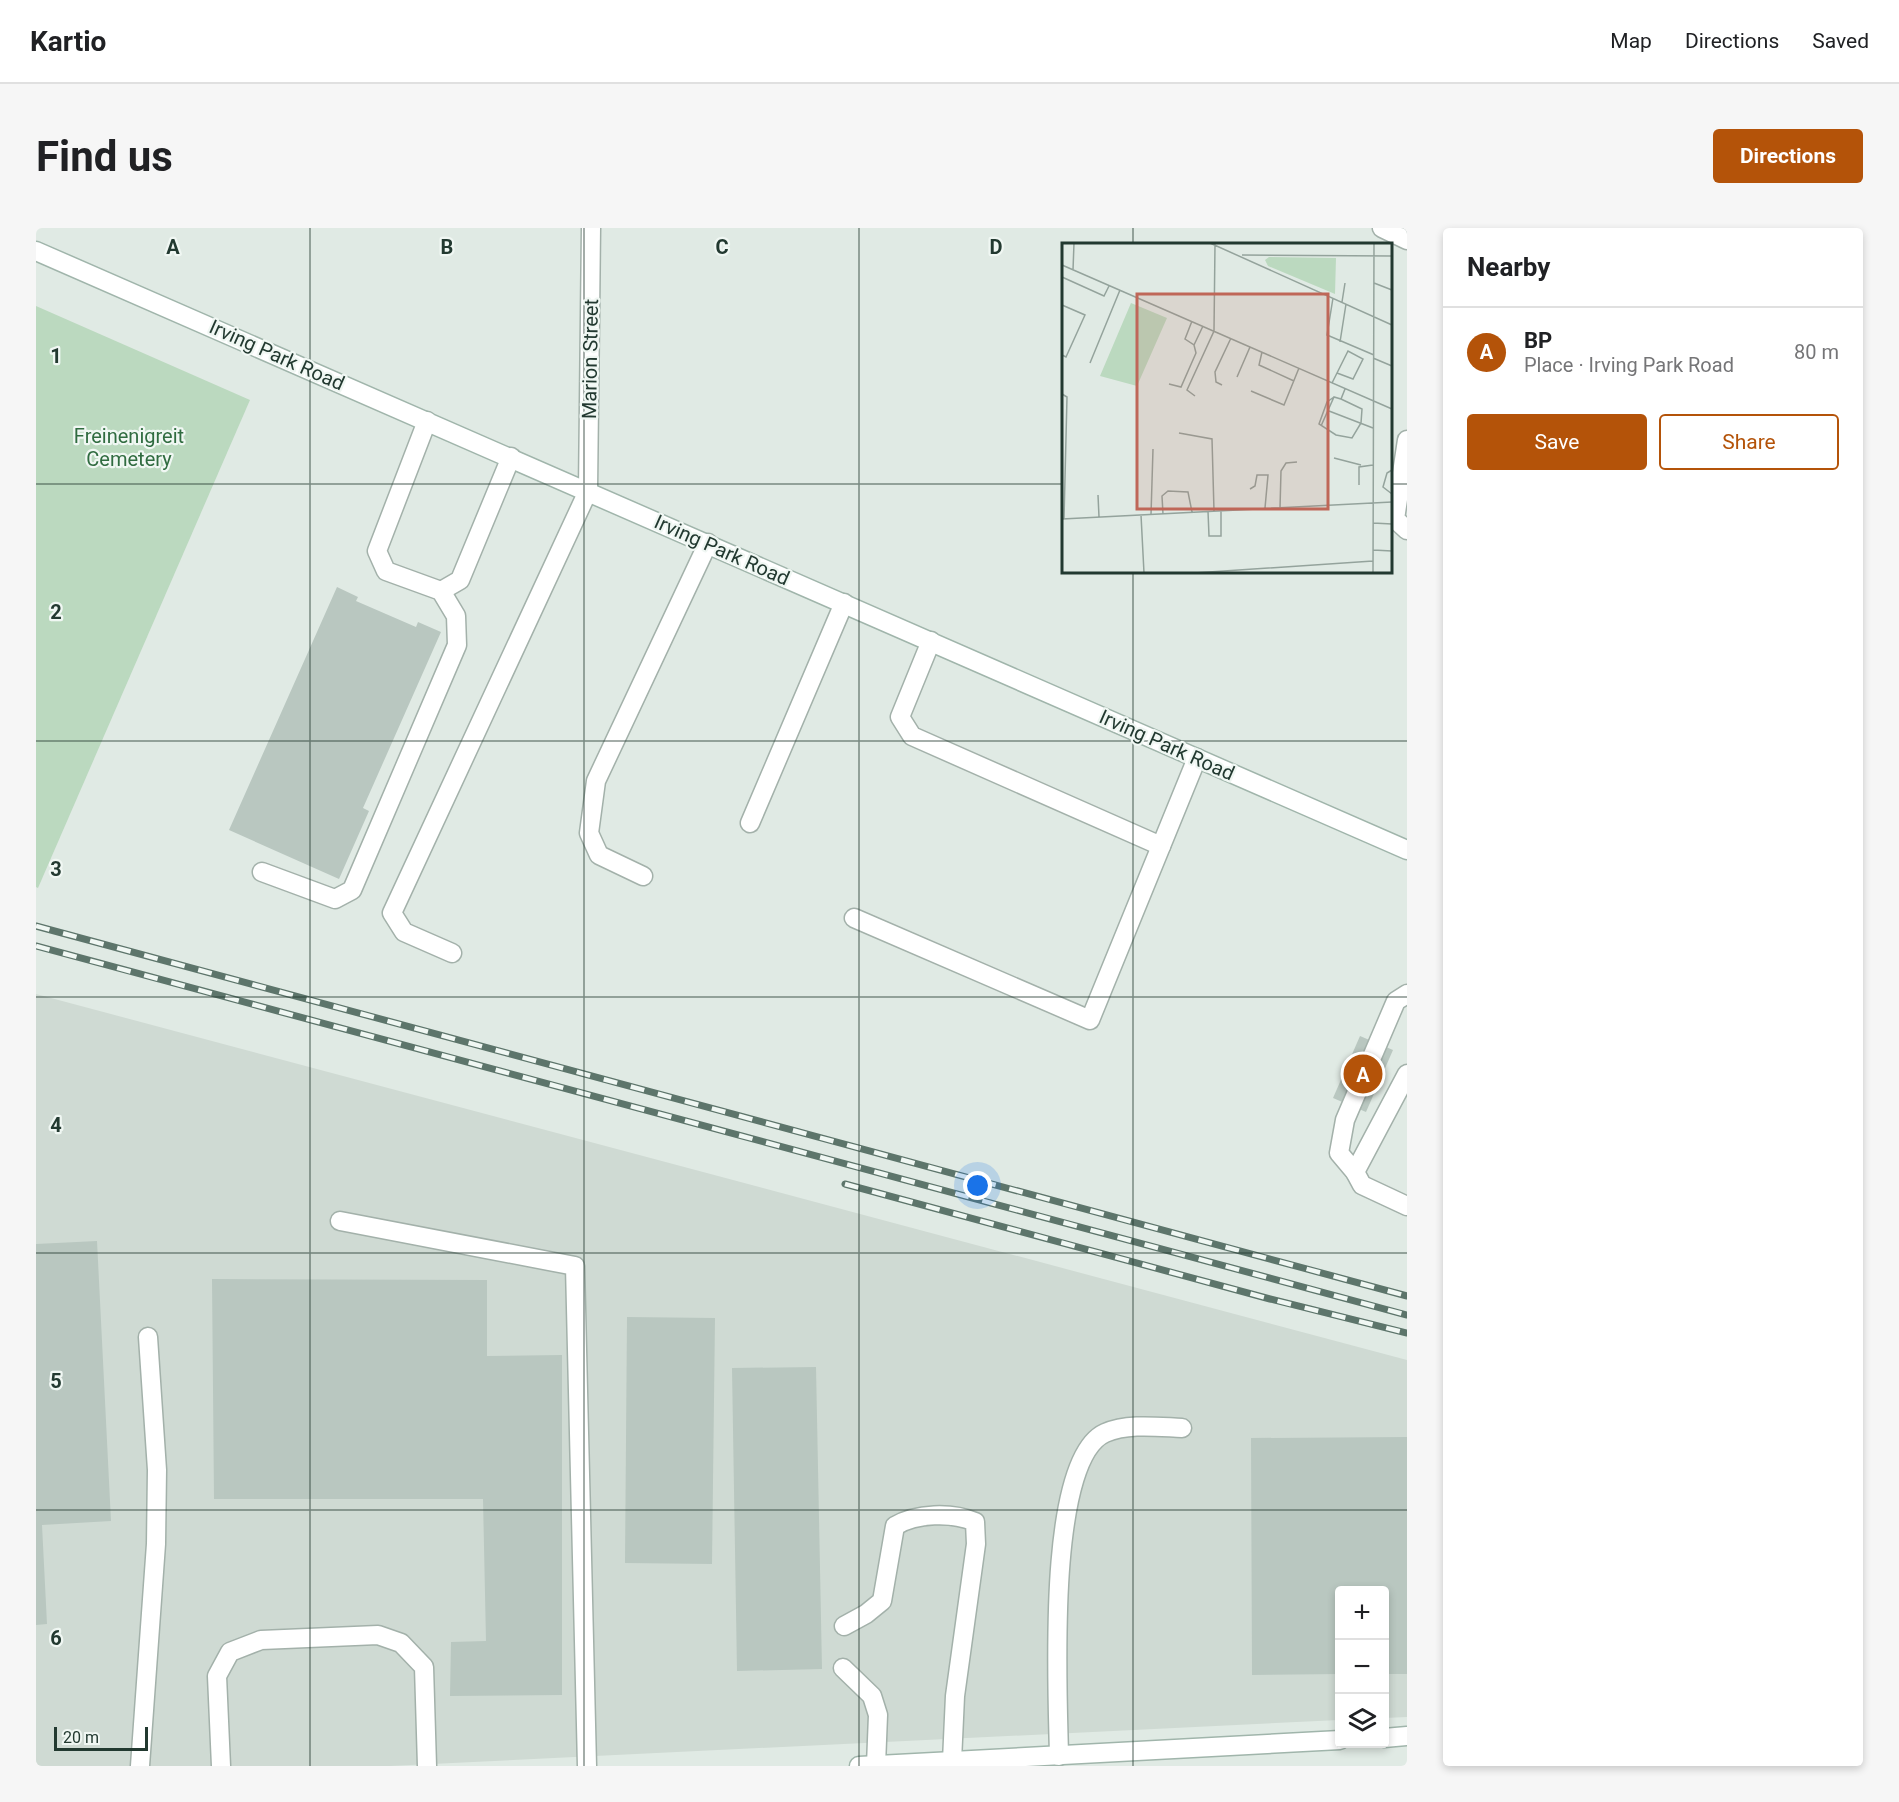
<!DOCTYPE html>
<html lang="en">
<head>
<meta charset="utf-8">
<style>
  :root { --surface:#fff; --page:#f6f6f6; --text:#202124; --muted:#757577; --line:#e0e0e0; --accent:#b45309 }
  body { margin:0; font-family:Roboto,sans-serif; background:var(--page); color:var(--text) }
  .controls { position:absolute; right:18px; bottom:18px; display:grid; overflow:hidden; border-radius:6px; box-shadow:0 3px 9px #0003 }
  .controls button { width:54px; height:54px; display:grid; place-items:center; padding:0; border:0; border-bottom:2px solid var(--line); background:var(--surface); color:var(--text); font:30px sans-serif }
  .scale { position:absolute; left:18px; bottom:15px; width:94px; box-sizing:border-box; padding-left:6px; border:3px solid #223930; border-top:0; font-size:16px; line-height:21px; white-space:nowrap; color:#223930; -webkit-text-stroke:4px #f0f7f3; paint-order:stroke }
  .you { position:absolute; left:942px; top:958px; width:21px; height:21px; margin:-15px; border:4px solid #fff; border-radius:50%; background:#1a73e8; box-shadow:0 0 0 9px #1a73e833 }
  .badge { display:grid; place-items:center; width:39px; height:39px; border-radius:50%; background:var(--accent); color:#fff; font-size:20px; font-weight:700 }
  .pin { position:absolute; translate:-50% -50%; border:3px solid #fff; box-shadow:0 2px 6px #0006 }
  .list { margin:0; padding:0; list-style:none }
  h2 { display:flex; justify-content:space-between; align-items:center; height:78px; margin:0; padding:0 24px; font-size:26px }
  h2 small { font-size:20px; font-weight:400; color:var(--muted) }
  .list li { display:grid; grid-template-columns:39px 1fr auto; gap:18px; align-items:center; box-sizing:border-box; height:90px; padding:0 24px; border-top:2px solid var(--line) }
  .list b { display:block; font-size:22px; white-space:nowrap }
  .list p { margin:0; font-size:20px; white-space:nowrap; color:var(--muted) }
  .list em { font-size:20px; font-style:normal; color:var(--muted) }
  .actions { display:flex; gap:12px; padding:18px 24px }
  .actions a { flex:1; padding:14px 0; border:2px solid var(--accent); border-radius:6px; text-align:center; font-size:21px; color:var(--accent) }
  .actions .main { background:var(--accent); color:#fff }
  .icon { flex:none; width:33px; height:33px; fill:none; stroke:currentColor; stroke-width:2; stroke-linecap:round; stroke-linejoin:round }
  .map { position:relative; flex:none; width:1371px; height:1538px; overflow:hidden; border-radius:6px }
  header { display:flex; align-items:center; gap:36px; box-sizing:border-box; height:84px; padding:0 30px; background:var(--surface); border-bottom:2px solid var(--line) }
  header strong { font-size:28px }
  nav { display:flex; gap:33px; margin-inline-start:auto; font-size:21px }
  .intro { display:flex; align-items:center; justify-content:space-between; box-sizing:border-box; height:144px; padding:0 36px }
  h1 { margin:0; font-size:42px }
  .button { padding:15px 27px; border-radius:6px; background:var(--accent); color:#fff; font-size:21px; font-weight:700 }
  main { display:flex; gap:36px; padding:0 36px }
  aside { flex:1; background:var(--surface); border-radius:6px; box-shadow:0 3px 9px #0003 }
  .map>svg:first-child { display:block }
  .built { fill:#cfdad3 }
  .green { fill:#bbd9bf }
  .building { fill:#b9c7c0 }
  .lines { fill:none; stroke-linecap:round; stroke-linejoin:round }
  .lane-casing { stroke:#a3b1aa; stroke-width:21 }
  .street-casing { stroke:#a3b1aa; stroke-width:21 }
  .secondary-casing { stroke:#a0b5ab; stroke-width:21 }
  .lane { stroke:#fff; stroke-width:18 }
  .street { stroke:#fff; stroke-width:18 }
  .secondary { stroke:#fff; stroke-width:18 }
  .rail-casing { stroke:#5d756b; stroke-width:7 }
  .rail { stroke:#f0f7f3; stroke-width:4.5; stroke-dasharray:14; stroke-linecap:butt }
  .grid { fill:none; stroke:#223930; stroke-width:1.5; stroke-opacity:0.55 }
  .labels { text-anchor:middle; stroke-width:4.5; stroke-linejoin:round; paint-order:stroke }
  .street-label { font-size:20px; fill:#223930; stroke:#f0f7f3 }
  .park-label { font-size:20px; fill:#306c40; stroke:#f0f7f3 }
  .inset-road { fill:none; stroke:#94a39c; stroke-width:1.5 }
  .view { fill:#bf6758; fill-opacity:0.15; stroke:#bf6758; stroke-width:3 }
  .inset-edge { fill:none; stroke:#223930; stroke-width:3 }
  .grid-label { font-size:20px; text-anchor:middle; font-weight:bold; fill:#223930; stroke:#f0f7f3; stroke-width:4.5; stroke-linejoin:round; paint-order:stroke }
</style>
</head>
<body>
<header>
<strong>Kartio</strong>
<nav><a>Map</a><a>Directions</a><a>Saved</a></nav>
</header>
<div class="intro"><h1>Find us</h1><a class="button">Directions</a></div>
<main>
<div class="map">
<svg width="1371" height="1538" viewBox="0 0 1371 1538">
  <rect width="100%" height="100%" fill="#e0eae4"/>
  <!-- built -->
  <path class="built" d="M0 766 1371 1132V1489L1349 1490 1348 1362H1304L1303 1492 354 1538H0Z"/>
  <!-- green -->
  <path class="green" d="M0 78 214 172 2 660 0 659Z"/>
  <!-- building -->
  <g class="building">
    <path d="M301 359 322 369 320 373 380 399 382 394 405 404 327 580 333 583 303 651 193 602Z"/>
    <path d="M1324 808 1357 822 1330 884 1297 870Z"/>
    <path d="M61 1013 75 1293 6 1297 11 1396 0 1397V1016Z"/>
    <path d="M176 1051 451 1052V1128L526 1127V1467L414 1468 415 1414 450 1413 447 1271H178Z"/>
    <path d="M591 1089 679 1090 676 1336 589 1335Z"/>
    <path d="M780 1139 786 1441 701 1443 696 1140Z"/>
    <path d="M1371 1209V1446H1348V1362H1304V1446L1216 1447 1215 1210Z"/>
  </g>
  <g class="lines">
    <!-- lane casing -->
    <g class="lane-casing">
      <g id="lane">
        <path d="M1371 212 1359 291 1371 302"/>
        <path d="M405 363 424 352 475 229"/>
        <path d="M895 413 864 489 876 508 1125 618"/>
        <path d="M714 595 808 375"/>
        <path d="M226 644 299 671 316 662 421 417 420 388 405 363 350 343 341 323 391 193"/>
        <path d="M607 648 563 627 553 605 560 553 672 315"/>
        <path d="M818 690 1054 792 1161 530"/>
        <path d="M416 725 368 704 356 685 552 263"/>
        <path d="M1371 766 1360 773 1309 892 1303 925 1319 944 1326 957 1371 978"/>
        <path d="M1319 944 1371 846"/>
        <path d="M304 993 539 1038 551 1538"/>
        <path d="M808 1398 830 1386 846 1373 859 1298C880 1285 916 1284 939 1294L940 1316 919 1468 916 1533"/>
        <path d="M807 1440 836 1468 842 1487 840 1537"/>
        <path d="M1023 1528C1022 1468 1009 1232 1069 1205 1092 1195 1122 1199 1146 1200"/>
        <path d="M104 1538 120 1316 121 1242 112 1109"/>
        <path d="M185 1538 181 1448 194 1424 225 1412 342 1407 365 1415 388 1439 391 1538"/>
      </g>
    </g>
    <!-- street casing -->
    <g class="street-casing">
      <g id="street">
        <path d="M1346 0 1371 12"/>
        <path d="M552 263 555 0"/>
      </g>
    </g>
    <!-- secondary casing -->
    <g class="secondary-casing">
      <g id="secondary">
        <path d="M0 23 1371 622"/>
        <path d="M1348 1510 1371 1508"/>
        <path d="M823 1538 1304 1512"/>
      </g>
    </g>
    <!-- lane -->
    <use href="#lane" class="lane"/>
    <!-- street -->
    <use href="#street" class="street"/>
    <!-- secondary -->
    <use href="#secondary" class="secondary"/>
    <!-- rail casing -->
    <g class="rail-casing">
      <g id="rail">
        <path d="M0 698 1371 1068"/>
        <path d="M0 718 1371 1087"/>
        <path d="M809 956 1234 1071 1371 1105"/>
      </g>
    </g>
    <!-- rail -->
    <use href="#rail" class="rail"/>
  </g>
  <!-- grid -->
  <path class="grid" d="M274 0V1538M548 0V1538M823 0V1538M1097 0V16M0 256H1028M1354 256H1371M1097 344V1538M0 513H1371M0 769H1371M0 1025H1371M0 1282H1371"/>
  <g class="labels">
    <!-- street labels -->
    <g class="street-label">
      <text transform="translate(241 127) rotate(24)" y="7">Irving Park Road</text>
      <text transform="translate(554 131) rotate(-89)" y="7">Marion Street</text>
      <text transform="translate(686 322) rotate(24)" y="7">Irving Park Road</text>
      <text transform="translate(1131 517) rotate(24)" y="7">Irving Park Road</text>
    </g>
    <!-- park labels -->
    <g class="park-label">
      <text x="93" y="215">Freinenigreit<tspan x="93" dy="23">Cemetery</tspan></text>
    </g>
  </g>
  <!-- overview -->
  <g transform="translate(1026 15)">
    <rect width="330" height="330" fill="#e0eae4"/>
    <path d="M207 14 274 15 273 51 206 23 203 17ZM69 60 105 75 75 143 38 133Z" fill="#bbd9bf"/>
    <path class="inset-road" d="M148 0 330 82M180 12 330 13M0 22 330 166M11 27 12 0M0 34 42 53 47 43M312 40 330 47M271 55 265 92 312 112M280 59 283 40M0 62 23 72 4 114 0 112M278 99 284 61M132 102 141 83M200 109 197 122 232 138M311 115 330 123M28 120 58 47M175 134 188 104M270 140 286 108 301 116 291 136 275 130M107 141 119 144 134 110 132 102 123 96 130 78M160 142 154 139 153 129 169 95M189 148 222 162 237 125M0 151 5 154 2 276M133 153 125 147 152 88 153 1M272 154 265 159 257 181 274 192 290 195 299 180 300 166 279 156M267 168 311 185M259 183 272 154 279 156 283 146M117 190 150 196 152 268M272 215 299 222M330 227 325 230 321 244 330 251M297 242V224L311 222M188 246 193 243 195 232H206L203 265M36 252 37 274M218 265 219 228 224 220 235 219M146 268 147 293H159V268M101 271 100 253 106 248 126 249 130 269M79 272 82 330M89 272 91 206M0 276 330 259M311 280 330 281M311 307 330 308M132 330 311 318M311 330 312 0"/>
    <path class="view" d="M75 51H266V266H75Z"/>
    <rect width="330" height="330" class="inset-edge"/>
  </g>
  <g class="grid-label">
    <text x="137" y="26">A</text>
    <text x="411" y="26">B</text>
    <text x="686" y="26">C</text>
    <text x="960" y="26">D</text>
    <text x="20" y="135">1</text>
    <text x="20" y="391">2</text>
    <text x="20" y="648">3</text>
    <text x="20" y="904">4</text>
    <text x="20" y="1160">5</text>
    <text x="20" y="1417">6</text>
  </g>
</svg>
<div class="controls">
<button>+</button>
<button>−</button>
<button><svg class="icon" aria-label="layers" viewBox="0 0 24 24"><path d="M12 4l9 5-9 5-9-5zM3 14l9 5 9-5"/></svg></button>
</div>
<div class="scale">20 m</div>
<div class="you"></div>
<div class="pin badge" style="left:1327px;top:846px">A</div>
</div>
<aside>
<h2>Nearby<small></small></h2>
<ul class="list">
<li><span class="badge">A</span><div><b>BP</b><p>Place · Irving Park Road</p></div><em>80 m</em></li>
</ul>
<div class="actions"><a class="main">Save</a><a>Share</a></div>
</aside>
</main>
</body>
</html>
